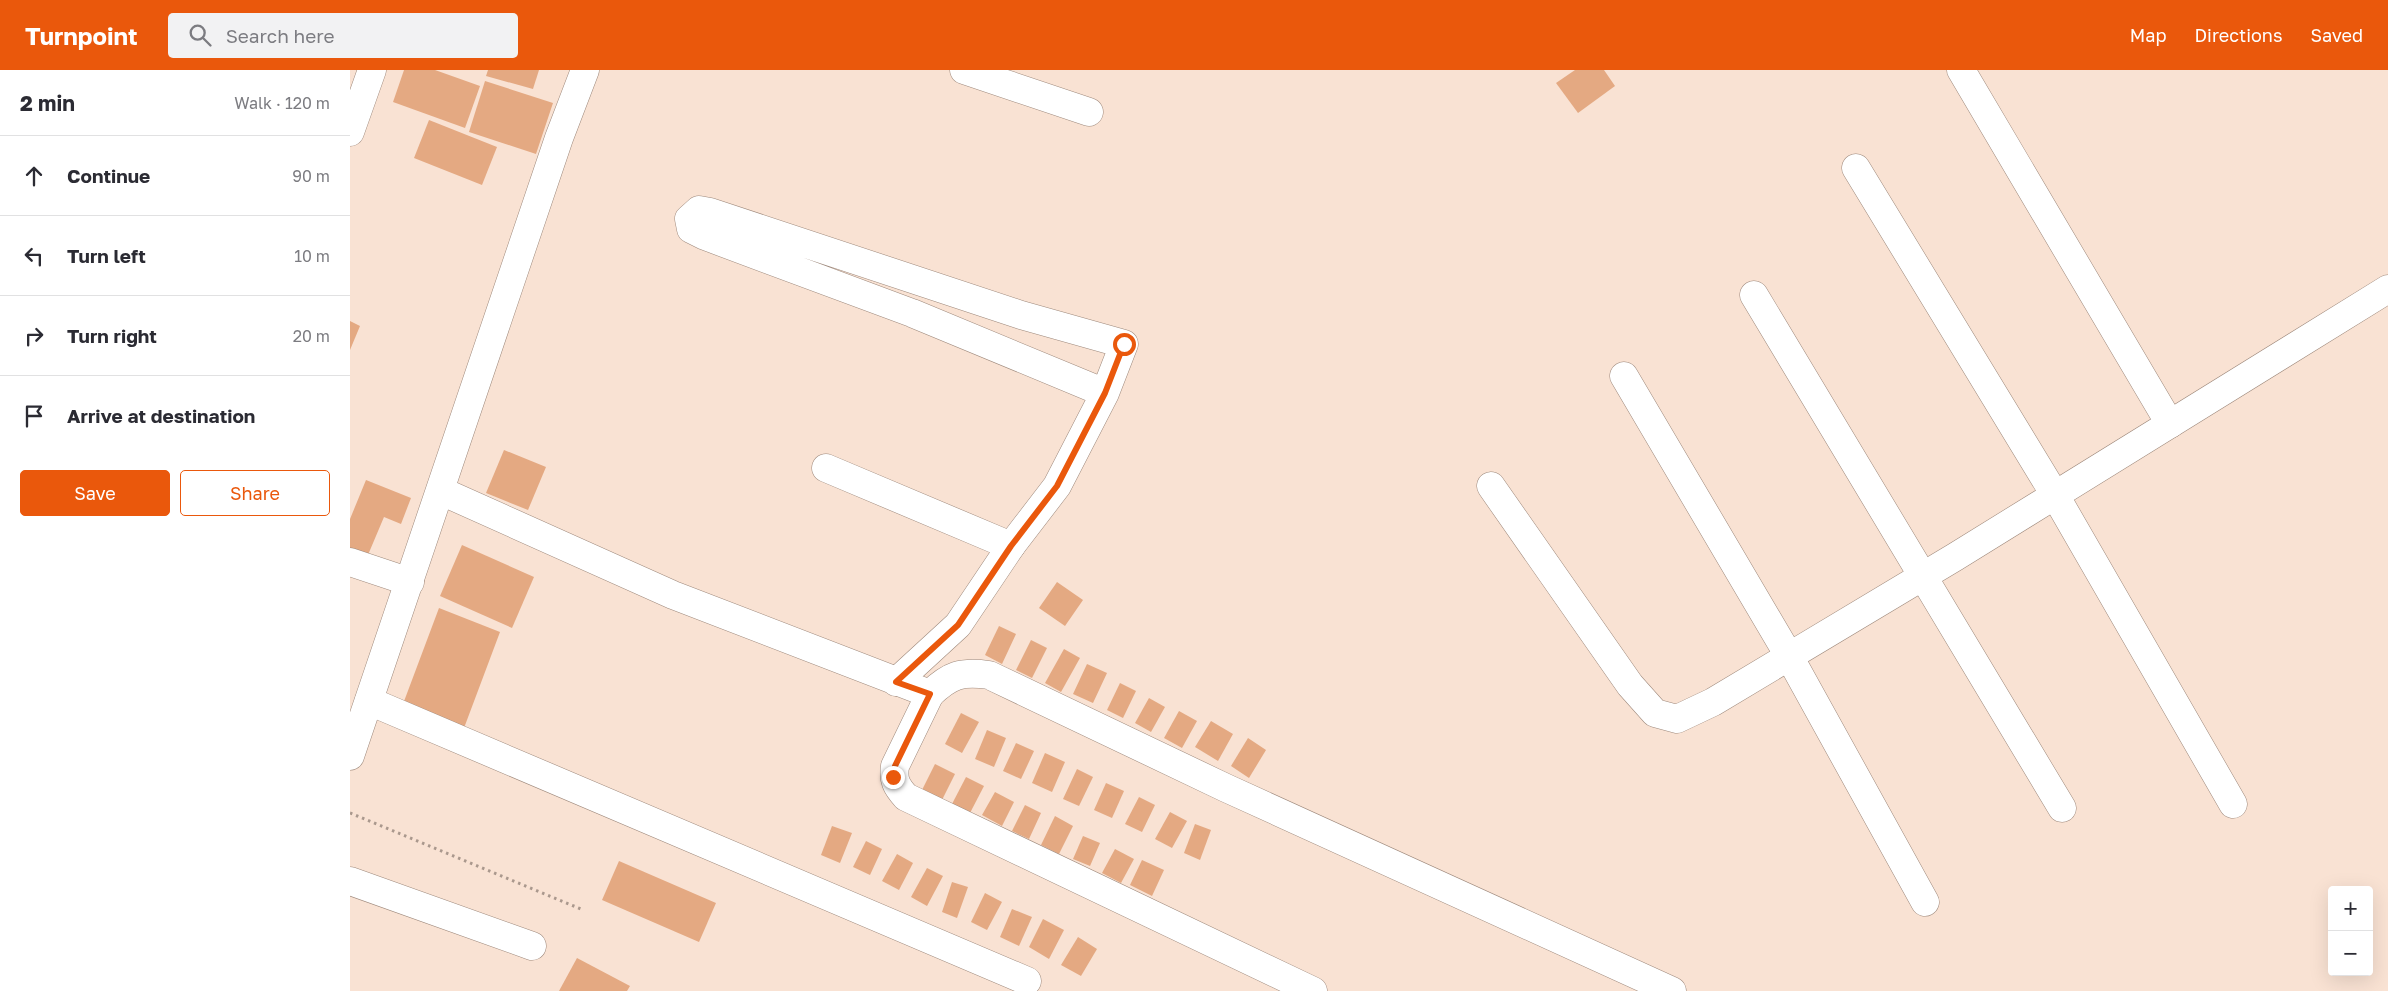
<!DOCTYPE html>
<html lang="en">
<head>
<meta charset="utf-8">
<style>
  :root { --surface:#fff; --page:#f2f2f3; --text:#2b2b33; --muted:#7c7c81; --line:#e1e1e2; --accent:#ea580c }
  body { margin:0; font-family:"Golos Text",sans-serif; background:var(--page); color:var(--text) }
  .controls { position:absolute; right:15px; bottom:15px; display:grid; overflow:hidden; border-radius:5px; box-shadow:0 5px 20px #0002 }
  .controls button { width:45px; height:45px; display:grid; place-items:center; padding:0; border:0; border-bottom:1px solid var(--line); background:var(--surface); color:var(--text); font:25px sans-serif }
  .stop { position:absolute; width:15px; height:15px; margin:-11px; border:4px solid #ea580c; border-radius:50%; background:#fff }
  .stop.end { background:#ea580c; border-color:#fff; box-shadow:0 1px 5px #0008 }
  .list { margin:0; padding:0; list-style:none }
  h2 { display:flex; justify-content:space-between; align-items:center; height:65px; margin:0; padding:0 20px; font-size:21px }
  h2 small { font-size:16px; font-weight:400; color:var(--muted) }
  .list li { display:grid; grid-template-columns:32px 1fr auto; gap:15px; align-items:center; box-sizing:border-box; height:80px; padding:0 20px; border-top:1px solid var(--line) }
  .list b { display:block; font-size:19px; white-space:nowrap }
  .list em { font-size:16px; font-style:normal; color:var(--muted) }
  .actions { display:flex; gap:10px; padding:15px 20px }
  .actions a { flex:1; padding:11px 0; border:1px solid var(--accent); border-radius:5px; text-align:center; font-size:18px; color:var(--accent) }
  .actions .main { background:var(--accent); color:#fff }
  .icon { flex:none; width:28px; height:28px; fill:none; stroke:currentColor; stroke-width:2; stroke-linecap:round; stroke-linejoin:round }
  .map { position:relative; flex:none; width:2038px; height:921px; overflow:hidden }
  header { display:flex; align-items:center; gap:30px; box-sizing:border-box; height:70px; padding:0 25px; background:var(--accent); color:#fff }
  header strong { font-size:24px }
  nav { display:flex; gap:28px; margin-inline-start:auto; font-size:18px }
  .search { width:350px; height:45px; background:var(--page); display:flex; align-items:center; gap:12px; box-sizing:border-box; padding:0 18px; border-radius:5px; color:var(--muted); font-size:19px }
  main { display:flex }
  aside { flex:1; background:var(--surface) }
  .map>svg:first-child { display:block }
  .building { fill:#e4a982 }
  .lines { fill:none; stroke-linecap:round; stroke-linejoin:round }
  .minor-casing { stroke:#9e897c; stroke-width:29 }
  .path { stroke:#aa988d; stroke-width:3; stroke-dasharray:2.5 4; stroke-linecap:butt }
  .minor { stroke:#fff; stroke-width:28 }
  .route { stroke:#ea580c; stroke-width:6 }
</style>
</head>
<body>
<header>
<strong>Turnpoint</strong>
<div class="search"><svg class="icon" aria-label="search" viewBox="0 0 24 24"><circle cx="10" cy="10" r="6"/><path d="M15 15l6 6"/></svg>Search here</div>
<nav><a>Map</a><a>Directions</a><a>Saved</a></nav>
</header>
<main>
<aside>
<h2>2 min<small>Walk · 120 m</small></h2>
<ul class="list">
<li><svg class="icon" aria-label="ahead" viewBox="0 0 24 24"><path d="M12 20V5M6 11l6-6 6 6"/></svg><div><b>Continue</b></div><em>90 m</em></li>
<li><svg class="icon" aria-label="left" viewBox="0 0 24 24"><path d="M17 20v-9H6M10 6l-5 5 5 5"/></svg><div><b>Turn left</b></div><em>10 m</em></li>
<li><svg class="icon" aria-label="right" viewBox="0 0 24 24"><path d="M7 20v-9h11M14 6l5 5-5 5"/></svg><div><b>Turn right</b></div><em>20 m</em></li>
<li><svg class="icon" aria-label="arrive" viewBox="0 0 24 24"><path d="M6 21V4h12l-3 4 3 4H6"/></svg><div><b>Arrive at destination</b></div></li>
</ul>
<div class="actions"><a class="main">Save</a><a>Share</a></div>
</aside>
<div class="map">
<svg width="2038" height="921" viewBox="0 0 2038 921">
  <rect width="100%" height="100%" fill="#f9e2d3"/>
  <!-- building -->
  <g class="building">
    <path d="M54 0H85L130 16 115 58 43 32Z"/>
    <path d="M138 0H189L183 19 136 6Z"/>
    <path d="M1225 0H1254L1265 16 1228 43 1206 13Z"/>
    <path d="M135 11 203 33 186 84 119 62Z"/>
    <path d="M79 50 147 77 132 115 64 88Z"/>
    <path d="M0 251 10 256 0 280Z"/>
    <path d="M154 380 196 397 178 440 136 423Z"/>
    <path d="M16 410 61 428 51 454 34 447 15 492 0 485V449Z"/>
    <path d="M112 475 184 507 162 558 90 526Z"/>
    <path d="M707 512 733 530 715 556 689 538Z"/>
    <path d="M89 538 150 562 114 658 53 634Z"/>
    <path d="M649 556 666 564 652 594 635 585Z"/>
    <path d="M681 570 697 578 682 608 666 600Z"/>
    <path d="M714 579 730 588 711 622 695 613Z"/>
    <path d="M737 594 757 603 743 633 723 624Z"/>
    <path d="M770 613 786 621 773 648 757 640Z"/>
    <path d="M799 628 815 637 801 662 785 653Z"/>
    <path d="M829 641 847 651 832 678 814 668Z"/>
    <path d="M611 643 629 652 612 683 595 674Z"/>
    <path d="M861 651 883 664 868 691 845 677Z"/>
    <path d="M637 660 656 668 644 697 625 689Z"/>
    <path d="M898 668 916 680 899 708 881 696Z"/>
    <path d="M666 673 684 681 671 709 653 701Z"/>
    <path d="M695 683 715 692 702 722 682 713Z"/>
    <path d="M585 694 605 704 590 734 570 724Z"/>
    <path d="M727 699 743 707 729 736 713 729Z"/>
    <path d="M616 707 634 716 620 743 602 734Z"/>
    <path d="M756 713 774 721 762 748 744 740Z"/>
    <path d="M645 722 664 732 652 756 632 745Z"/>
    <path d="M789 727 805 735 792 762 775 754Z"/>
    <path d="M675 735 691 743 679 769 662 761Z"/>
    <path d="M820 742 837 751 822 778 805 769Z"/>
    <path d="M705 746 723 756 709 784 691 775Z"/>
    <path d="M845 754 861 760 850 790 834 783Z"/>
    <path d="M482 756 502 763 490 793 471 785Z"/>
    <path d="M733 766 750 773 740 796 723 789Z"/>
    <path d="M516 771 532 779 520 805 503 797Z"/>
    <path d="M765 779 784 789 771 813 752 803Z"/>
    <path d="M547 784 563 793 549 820 532 811Z"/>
    <path d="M792 790 814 800 802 826 780 815Z"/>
    <path d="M269 791 366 833 349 872 252 830Z"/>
    <path d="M577 798 593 806 577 836 561 827Z"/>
    <path d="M602 812 618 817 607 848 592 842Z"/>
    <path d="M635 823 652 832 637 860 621 852Z"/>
    <path d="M662 839 682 847 669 876 650 867Z"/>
    <path d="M693 849 714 860 699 889 679 877Z"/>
    <path d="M728 867 747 879 731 906 711 895Z"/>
    <path d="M227 888 280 916 277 921H209Z"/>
  </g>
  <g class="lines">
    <!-- minor casing -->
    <g class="minor-casing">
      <g id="minor">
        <path d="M614 0 739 42"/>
        <path d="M1611 0 1820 354"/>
        <path d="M0 62 22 0"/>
        <path d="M1506 98 1705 425 1883 734"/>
        <path d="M1404 225 1712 738"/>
        <path d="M1274 306 1439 586 1575 832"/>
        <path d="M476 398 661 476"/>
        <path d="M1141 416 1280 615 1305 643 1327 649 1363 632 1605 487 2038 219"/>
        <path d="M91 421 323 525 580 624 545 696C543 710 546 716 556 727L963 921"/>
        <path d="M0 492 60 512"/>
        <path d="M546 612 608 555 661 476 707 416 755 323 774 274 671 245 360 142 349 140 339 149 341 159 355 166 562 243 755 323"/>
        <path d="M580 624C600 605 611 601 639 605L876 718 1322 921"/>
        <path d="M19 631 677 911"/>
        <path d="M0 686 209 68 235 0"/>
        <path d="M0 811 182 876"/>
      </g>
    </g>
    <!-- path -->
    <path class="path" d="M0 743 231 839"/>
    <!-- minor -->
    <use href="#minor" class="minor"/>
  </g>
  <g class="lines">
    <!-- route -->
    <path class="route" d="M543 707 545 696 580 624 546 612 608 555 661 476 707 416 755 323 774 274"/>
  </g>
</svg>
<div class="controls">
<button>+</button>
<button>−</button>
</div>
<div class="stop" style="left:774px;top:274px"></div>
<div class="stop end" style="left:543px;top:707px"></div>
</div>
</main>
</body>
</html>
